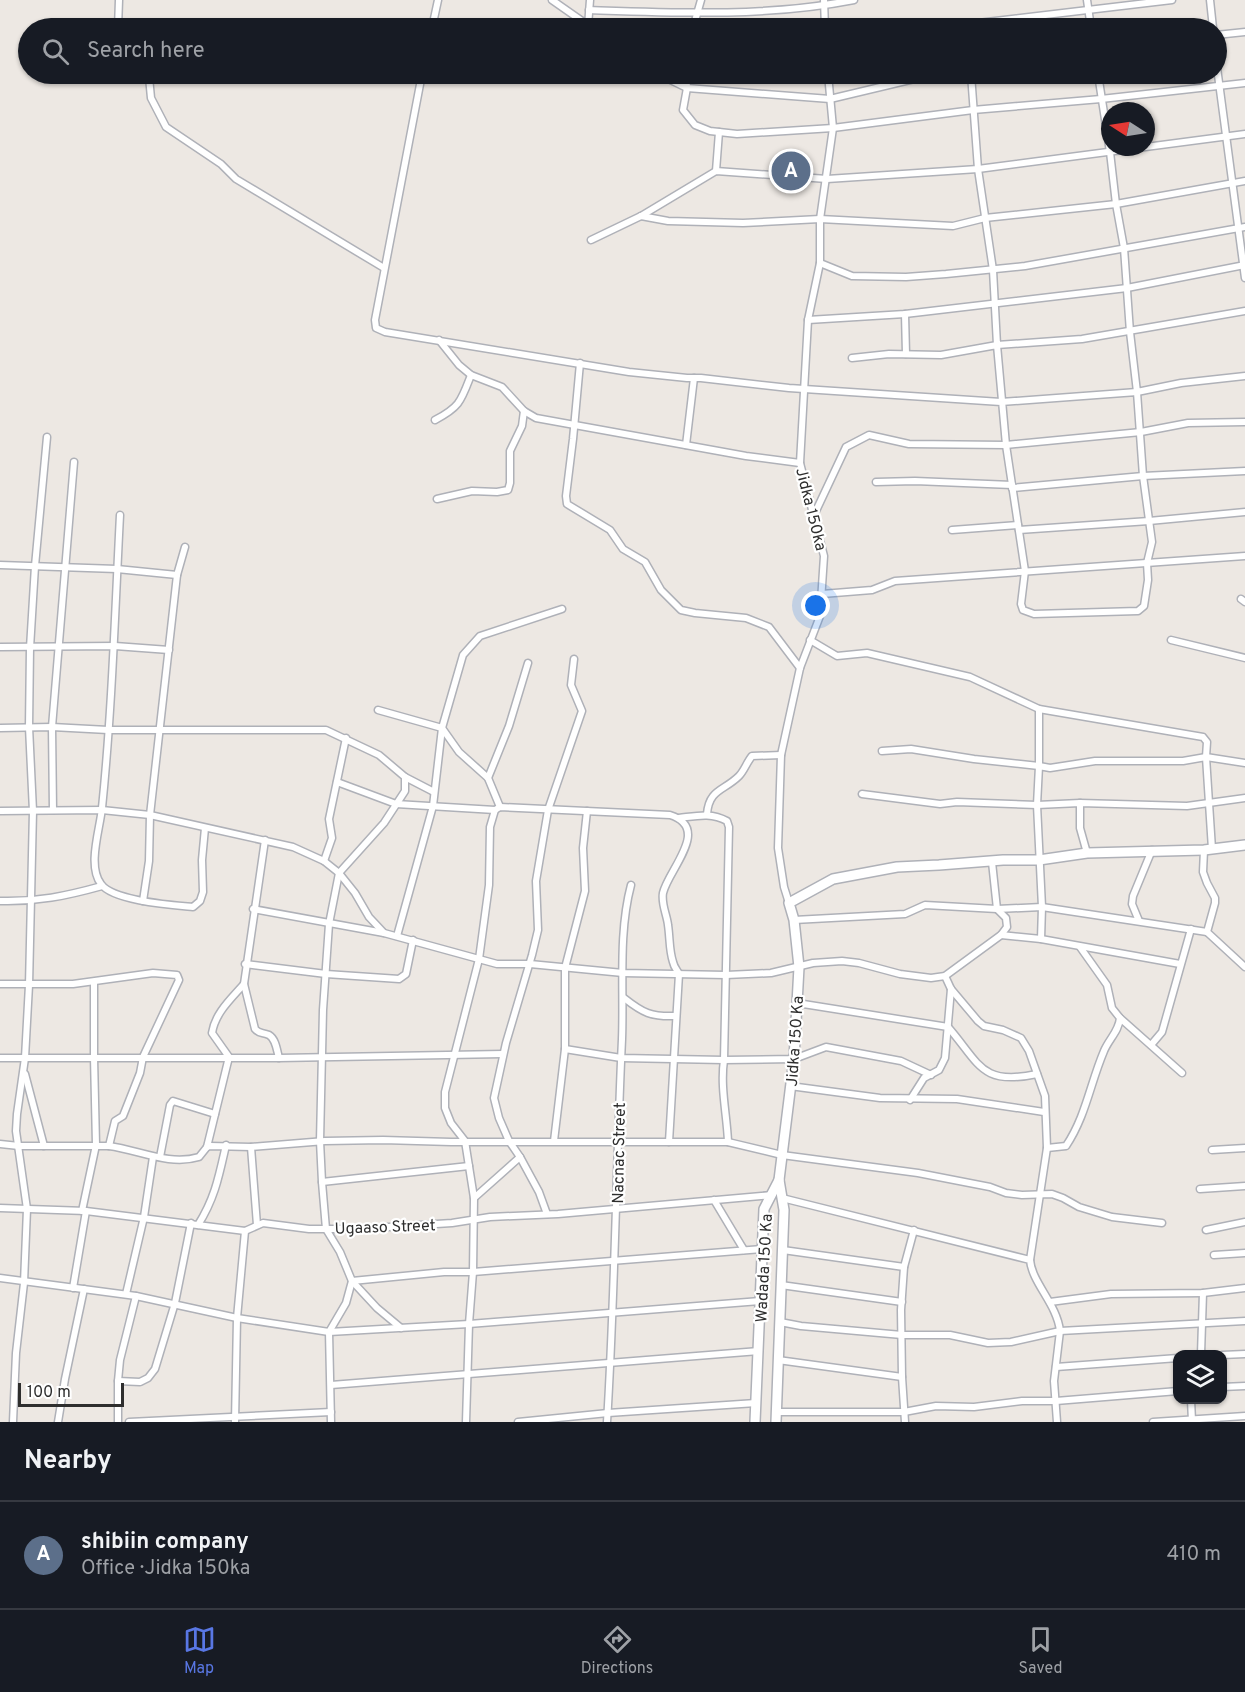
<!DOCTYPE html>
<html lang="en">
<head>
<meta charset="utf-8">
<style>
  :root { --surface:#171b24; --page:#20242c; --text:#f1f3f6; --muted:#9ea1a6; --line:#363941; --accent:#5977e4 }
  body { margin:0; font-family:Overpass,sans-serif; background:var(--page); color:var(--text) }
  .controls { position:absolute; right:18px; bottom:18px; display:grid; overflow:hidden; border-radius:12px; box-shadow:0 2px 4px #0004 }
  .controls button { width:54px; height:54px; display:grid; place-items:center; padding:0; border:0; border-bottom:2px solid var(--line); background:var(--surface); color:var(--text); font:30px sans-serif }
  .compass { position:absolute; left:1101px; top:102px; width:54px; height:54px; border-radius:50%; background:var(--surface); box-shadow:0 2px 4px #0004; rotate:282deg }
  .scale { position:absolute; left:18px; bottom:15px; width:106px; box-sizing:border-box; padding-left:6px; border:3px solid #2e2e2e; border-top:0; font-size:16px; line-height:21px; white-space:nowrap; color:#2e2e2e; -webkit-text-stroke:4px #fff; paint-order:stroke }
  .you { position:absolute; left:816px; top:606px; width:21px; height:21px; margin:-15px; border:4px solid #fff; border-radius:50%; background:#1a73e8; box-shadow:0 0 0 9px #1a73e833 }
  .badge { display:grid; place-items:center; width:39px; height:39px; border-radius:50%; background:var(--accent); color:#fff; font-size:20px; font-weight:700 }
  .pin { position:absolute; translate:-50% -50%; border:3px solid #fff; box-shadow:0 2px 6px #0006 }
  .list { margin:0; padding:0; list-style:none }
  h2 { display:flex; justify-content:space-between; align-items:center; height:78px; margin:0; padding:0 24px; font-size:26px }
  h2 small { font-size:20px; font-weight:400; color:var(--muted) }
  .list li { display:grid; grid-template-columns:39px 1fr auto; gap:18px; align-items:center; box-sizing:border-box; height:108px; padding:0 24px; border-top:2px solid var(--line) }
  .list b { display:block; font-size:22px; white-space:nowrap }
  .list p { margin:0; font-size:20px; white-space:nowrap; color:var(--muted) }
  .list em { font-size:20px; font-style:normal; color:var(--muted) }
  .icon { flex:none; width:33px; height:33px; fill:none; stroke:currentColor; stroke-width:2; stroke-linecap:round; stroke-linejoin:round }
  .map { position:relative; flex:none; width:1245px; height:1422px; overflow:hidden }
  .search { position:absolute; background:var(--surface); box-shadow:0 2px 4px #0004; left:18px; right:18px; top:18px; height:66px; display:flex; align-items:center; gap:15px; box-sizing:border-box; padding:0 21px; border-radius:33px; color:var(--muted); font-size:22px }
  .sheet { height:186px; background:var(--surface) }
  nav { display:flex; justify-content:space-around; align-items:center; box-sizing:border-box; height:84px; border-top:2px solid var(--line); background:var(--surface); font-size:16px; color:var(--muted) }
  nav a { display:grid; justify-items:center; gap:3px }
  nav .on { color:var(--accent) }
  .map>svg:first-child { display:block }
  .lines { fill:none; stroke-linecap:round; stroke-linejoin:round }
  .street-casing { stroke:#afb1b8; stroke-width:9 }
  .secondary-casing { stroke:#afb1b8; stroke-width:12 }
  .street { stroke:#fff; stroke-width:6 }
  .secondary { stroke:#fff; stroke-width:9 }
  .labels { text-anchor:middle; stroke-width:4.5; stroke-linejoin:round; paint-order:stroke }
  .street-label { font-size:16px; fill:#2e2e2e; stroke:#fff }
</style>
</head>
<body>
<div class="map">
<svg width="1245" height="1422" viewBox="0 0 1245 1422">
  <rect width="100%" height="100%" fill="#ede8e3"/>
  <g class="lines">
    <!-- street casing -->
    <g class="street-casing">
      <g id="street">
        <path d="M552 0 592 28"/>
        <path d="M824 0 825 28"/>
        <path d="M1087 0 1091 28"/>
        <path d="M1210 0 1213 28"/>
        <path d="M589 10C677 13 767 17 854 0"/>
        <path d="M588 26 590 0"/>
        <path d="M118 28 119 0"/>
        <path d="M432 28 438 0"/>
        <path d="M693 28 701 0"/>
        <path d="M936 28 1172 0"/>
        <path d="M1216 35 1245 32"/>
        <path d="M1216 60 1245 278"/>
        <path d="M146 74 149 77 151 98 166 127 221 164 236 179 384 268"/>
        <path d="M422 74 375 320 376 328 385 332 629 372 687 378H701L789 388 1001 402 1137 392 1143 476 1152 542 1147 563 1148 580 1144 606 1138 611 1034 614 1023 610 1021 604 1025 571 1006 445 997 345 941 355 889 354 852 358"/>
        <path d="M658 74 687 88 830 99 935 74"/>
        <path d="M686 74 687 88 683 110 695 125 710 131 737 134 833 128 973 110 1101 99 1245 83"/>
        <path d="M971 74 978 169 993 270 997 345 1082 339 1245 311"/>
        <path d="M1098 74 1110 152 1116 204 1124 248 1130 332 1137 392 1181 383 1245 376"/>
        <path d="M716 171 719 132"/>
        <path d="M641 216 668 221 743 223 820 219 953 226 985 218 1116 204 1245 181"/>
        <path d="M591 240 641 216 716 171 827 179 978 169 1245 134"/>
        <path d="M820 263 852 276 906 277 946 274 1025 266 1245 227"/>
        <path d="M905 314 906 354"/>
        <path d="M808 320 905 314 1127 288 1245 265"/>
        <path d="M439 340 459 365 471 375 502 387 524 411 536 418 746 456 800 463"/>
        <path d="M580 363 573 439 566 496 567 504 610 530 623 549 645 562 661 590 681 610 695 613 746 618 769 627 800 668"/>
        <path d="M435 420C460 407 461 401 471 375"/>
        <path d="M686 445 694 378"/>
        <path d="M876 482 915 481 1012 485"/>
        <path d="M1012 488 1143 476 1245 471"/>
        <path d="M437 499 472 491 497 492 508 490 510 483V451L522 426 524 411"/>
        <path d="M815 513 846 447 869 435 909 444 1006 445 1141 432 1188 423 1245 422"/>
        <path d="M120 515C115 612 112 710 102 808 100 829 87 866 101 884 113 901 172 905 193 907L200 901 203 892 202 860 205 828"/>
        <path d="M952 530 1018 525"/>
        <path d="M1019 530 1149 521 1245 512"/>
        <path d="M0 565 117 569 177 575"/>
        <path d="M822 594 872 590 895 581 1245 556"/>
        <path d="M1241 599 1245 602"/>
        <path d="M810 640 837 656 867 653 970 677 1039 709 1203 737 1207 742 1206 757 1212 849"/>
        <path d="M1171 640 1245 658"/>
        <path d="M0 647 115 646 169 650"/>
        <path d="M378 710 442 728 459 752 488 778 500 807"/>
        <path d="M0 728 52 727 108 730H326L379 755 405 777V791L384 823 339 873 329 924 323 1010 320 1141 322 1182 326 1229 340 1252 352 1281 346 1303 329 1332 331 1422"/>
        <path d="M882 751 911 749 974 759 1039 766V709"/>
        <path d="M405 777 434 792"/>
        <path d="M488 778 509 726 528 663"/>
        <path d="M337 782 396 804 495 810"/>
        <path d="M862 794 940 804 957 802 1037 805 1080 803 1187 806 1245 798"/>
        <path d="M1080 803V828L1087 853"/>
        <path d="M53 810 52 727 74 462"/>
        <path d="M0 811 102 810 150 815 293 847 324 861 339 873 355 893 369 917 384 933 497 964H530L623 973 726 975 771 973 813 963 842 961 859 963 900 974 931 978 945 976 1001 935 1007 927 1006 918 997 909 992 862"/>
        <path d="M707 814C709 789 724 791 739 776 744 771 747 762 752 756L781 755"/>
        <path d="M679 818C696 816 711 812 727 821L729 827 724 1060C720 1087 727 1115 728 1142"/>
        <path d="M265 840 244 984 255 1029C259 1034 262 1032 269 1035 276 1039 277 1051 279 1058"/>
        <path d="M1204 850 1203 872 1207 883 1215 898V903L1207 932 1245 967"/>
        <path d="M324 861 332 838 329 819 346 738"/>
        <path d="M0 901C37 902 66 896 102 886"/>
        <path d="M143 901 149 861 150 815 177 575 185 547"/>
        <path d="M789 903 784 887 778 848 781 755 800 668 820 616 824 556 800 463 808 320 820 263V219L833 128 828 74"/>
        <path d="M253 909 384 933"/>
        <path d="M794 920 905 914 925 905 997 909 1042 907 1207 932"/>
        <path d="M1139 921 1132 904 1133 896 1152 850"/>
        <path d="M1001 935 1041 939 1180 964"/>
        <path d="M397 936 433 806 442 728 463 655 480 636 562 609"/>
        <path d="M1041 939 1042 907 1037 805 1039 766 1050 768 1095 761H1183L1206 757 1245 763"/>
        <path d="M245 964 326 974 399 979 406 974 413 940"/>
        <path d="M945 976 951 989 978 1021 984 1026 1003 1030 1021 1038 1029 1051 1045 1096 1047 1148 1030 1260"/>
        <path d="M0 984H73L153 973 177 975 179 980 143 1057 140 1073 123 1116 115 1121 109 1146"/>
        <path d="M624 998C643 1013 651 1017 676 1016"/>
        <path d="M797 1003 948 1027C980 1064 981 1086 1037 1074"/>
        <path d="M1120 1018 1182 1073"/>
        <path d="M1151 1045 1162 1032 1191 929"/>
        <path d="M565 1049 621 1058 724 1060 794 1059 826 1047 901 1061 931 1075"/>
        <path d="M0 1058H279L503 1054"/>
        <path d="M25 1074 44 1146"/>
        <path d="M790 1086 880 1098 957 1099 1044 1112"/>
        <path d="M910 1100 924 1078 939 1070 945 1058 951 989"/>
        <path d="M554 1141 565 1049V968L585 891 583 848 587 811"/>
        <path d="M0 1144 19 1146H109C139 1150 169 1166 199 1157L207 1147 210 1146 251 1147 325 1141 383 1140 451 1142H728L782 1155 918 1173 990 1187 1006 1193 1022 1195 1052 1194 1063 1198 1079 1207 1112 1217 1162 1223"/>
        <path d="M207 1147 229 1057 212 1033C215 1013 231 999 244 984"/>
        <path d="M251 1147 257 1225"/>
        <path d="M1047 1148 1066 1146C1086 1116 1090 1084 1104 1051 1109 1039 1119 1031 1120 1018L1112 1008 1107 985 1080 947"/>
        <path d="M1212 1150 1245 1148"/>
        <path d="M160 1157 170 1105 173 1101 215 1114"/>
        <path d="M520 1157 539 1192 547 1214"/>
        <path d="M322 1182 469 1166"/>
        <path d="M1200 1189 1245 1186"/>
        <path d="M474 1198 520 1157 509 1141 499 1118 494 1098 506 1043 532 955 538 930 536 881 548 810 582 711 571 685 574 659"/>
        <path d="M782 1198 1030 1260C1032 1283 1057 1304 1060 1331L1054 1381 1057 1422"/>
        <path d="M714 1200 744 1250"/>
        <path d="M0 1208 86 1211 245 1231 263 1223 309 1229H357L452 1223 490 1217 558 1214 772 1195"/>
        <path d="M82 1211 96 1145 94 1057V982"/>
        <path d="M198 1225C215 1198 219 1176 226 1145"/>
        <path d="M1206 1230 1245 1222"/>
        <path d="M783 1250 904 1267"/>
        <path d="M1214 1255 1245 1253"/>
        <path d="M0 1278 136 1296 237 1318 329 1332 469 1324 760 1301"/>
        <path d="M352 1281 444 1272H473L762 1249"/>
        <path d="M352 1281 377 1308 401 1328"/>
        <path d="M781 1285 902 1302"/>
        <path d="M73 1288 86 1211"/>
        <path d="M126 1294 144 1217 153 1157"/>
        <path d="M1050 1302 1111 1294 1203 1293 1245 1288"/>
        <path d="M780 1322 801 1326 902 1335H950L988 1343 1011 1342 1060 1331 1245 1321"/>
        <path d="M1201 1354 1203 1293"/>
        <path d="M1222 1355 1245 1354"/>
        <path d="M778 1360 902 1377"/>
        <path d="M1056 1367 1178 1358"/>
        <path d="M118 1381 140 1382 148 1378 155 1369 175 1303 191 1223"/>
        <path d="M331 1385 759 1351"/>
        <path d="M1222 1387 1245 1386"/>
        <path d="M1191 1400 1192 1421"/>
        <path d="M776 1412H904L936 1406 974 1407 1022 1401H1056L1178 1391"/>
        <path d="M13 1422 16 1353 24 1283 27 1209 16 1131 17 1114 25 1058 29 985 33 811 29 727 30 648 35 566 47 437"/>
        <path d="M58 1422 65 1379 84 1289"/>
        <path d="M118 1422V1381L120 1360 136 1296"/>
        <path d="M129 1422 331 1412"/>
        <path d="M235 1422 237 1318 245 1231"/>
        <path d="M466 1422 469 1324 473 1272 474 1198 465 1141 451 1123 445 1108V1092L479 959 489 885 490 827 495 810 500 807 670 815C712 828 668 870 663 893 661 904 667 915 668 925 670 938 669 950 673 962 674 967 677 970 679 974L669 1142"/>
        <path d="M518 1422 608 1413 756 1403"/>
        <path d="M607 1422C615 1295 616 1167 622 1039 624 989 618 934 631 885"/>
        <path d="M905 1422 902 1377 901 1310 904 1267 914 1230"/>
        <path d="M1153 1422 1245 1416"/>
      </g>
    </g>
    <!-- secondary casing -->
    <g class="secondary-casing">
      <g id="secondary">
        <path d="M755 1422 764 1209 779 1180"/>
        <path d="M776 1422 784 1210 779 1180 794 1059 799 967 794 920 789 903 833 879 897 867 939 865 1003 860H1039L1087 853 1204 850 1245 845"/>
      </g>
    </g>
    <!-- street -->
    <use href="#street" class="street"/>
    <!-- secondary -->
    <use href="#secondary" class="secondary"/>
  </g>
  <g class="labels">
    <!-- street labels -->
    <g class="street-label">
      <text transform="translate(812 509) rotate(76)" y="6">Jidka 150ka</text>
      <text transform="translate(794 1041) rotate(-86)" y="6">Jidka 150 Ka</text>
      <text transform="translate(618 1153) rotate(-89)" y="6">Nacnac Street</text>
      <text transform="translate(385 1226) rotate(-2)" y="6">Ugaaso Street</text>
      <text transform="translate(763 1268) rotate(-87)" y="6">Wadada 150 Ka</text>
    </g>
  </g>
</svg>
<div class="controls">
<button><svg class="icon" aria-label="layers" viewBox="0 0 24 24"><path d="M12 4l9 5-9 5-9-5zM3 14l9 5 9-5"/></svg></button>
</div>
<svg class="compass" viewBox="-18 -18 36 36"><path d="M0-13l5 13h-10z" fill="#e53935"/><path d="M0 13l5-13h-10z" fill="#9ea1a6"/></svg>
<div class="scale">100 m</div>
<div class="you"></div>
<div class="pin badge" style="left:791px;top:171px;background:#5c6f8a">A</div>
<div class="search"><svg class="icon" aria-label="search" viewBox="0 0 24 24"><circle cx="10" cy="10" r="6"/><path d="M15 15l6 6"/></svg>Search here</div>
</div>
<section class="sheet">
<h2>Nearby<small></small></h2>
<ul class="list">
<li><span class="badge" style="background:#5c6f8a">A</span><div><b>shibiin company</b><p>Office · Jidka 150ka</p></div><em>410 m</em></li>
</ul>
</section>
<nav>
<a class="on"><svg class="icon" aria-label="map" viewBox="0 0 24 24"><path d="M3 6l6-2 6 2 6-2v14l-6 2-6-2-6 2zM9 4v14M15 6v14"/></svg>Map</a>
<a><svg class="icon" aria-label="directions" viewBox="0 0 24 24"><path d="M12 3l9 9-9 9-9-9zM9 14v-3h6M13 9l2 2-2 2"/></svg>Directions</a>
<a><svg class="icon" aria-label="saved" viewBox="0 0 24 24"><path d="M7 4h10v16l-5-4-5 4z"/></svg>Saved</a>
</nav>
</body>
</html>
